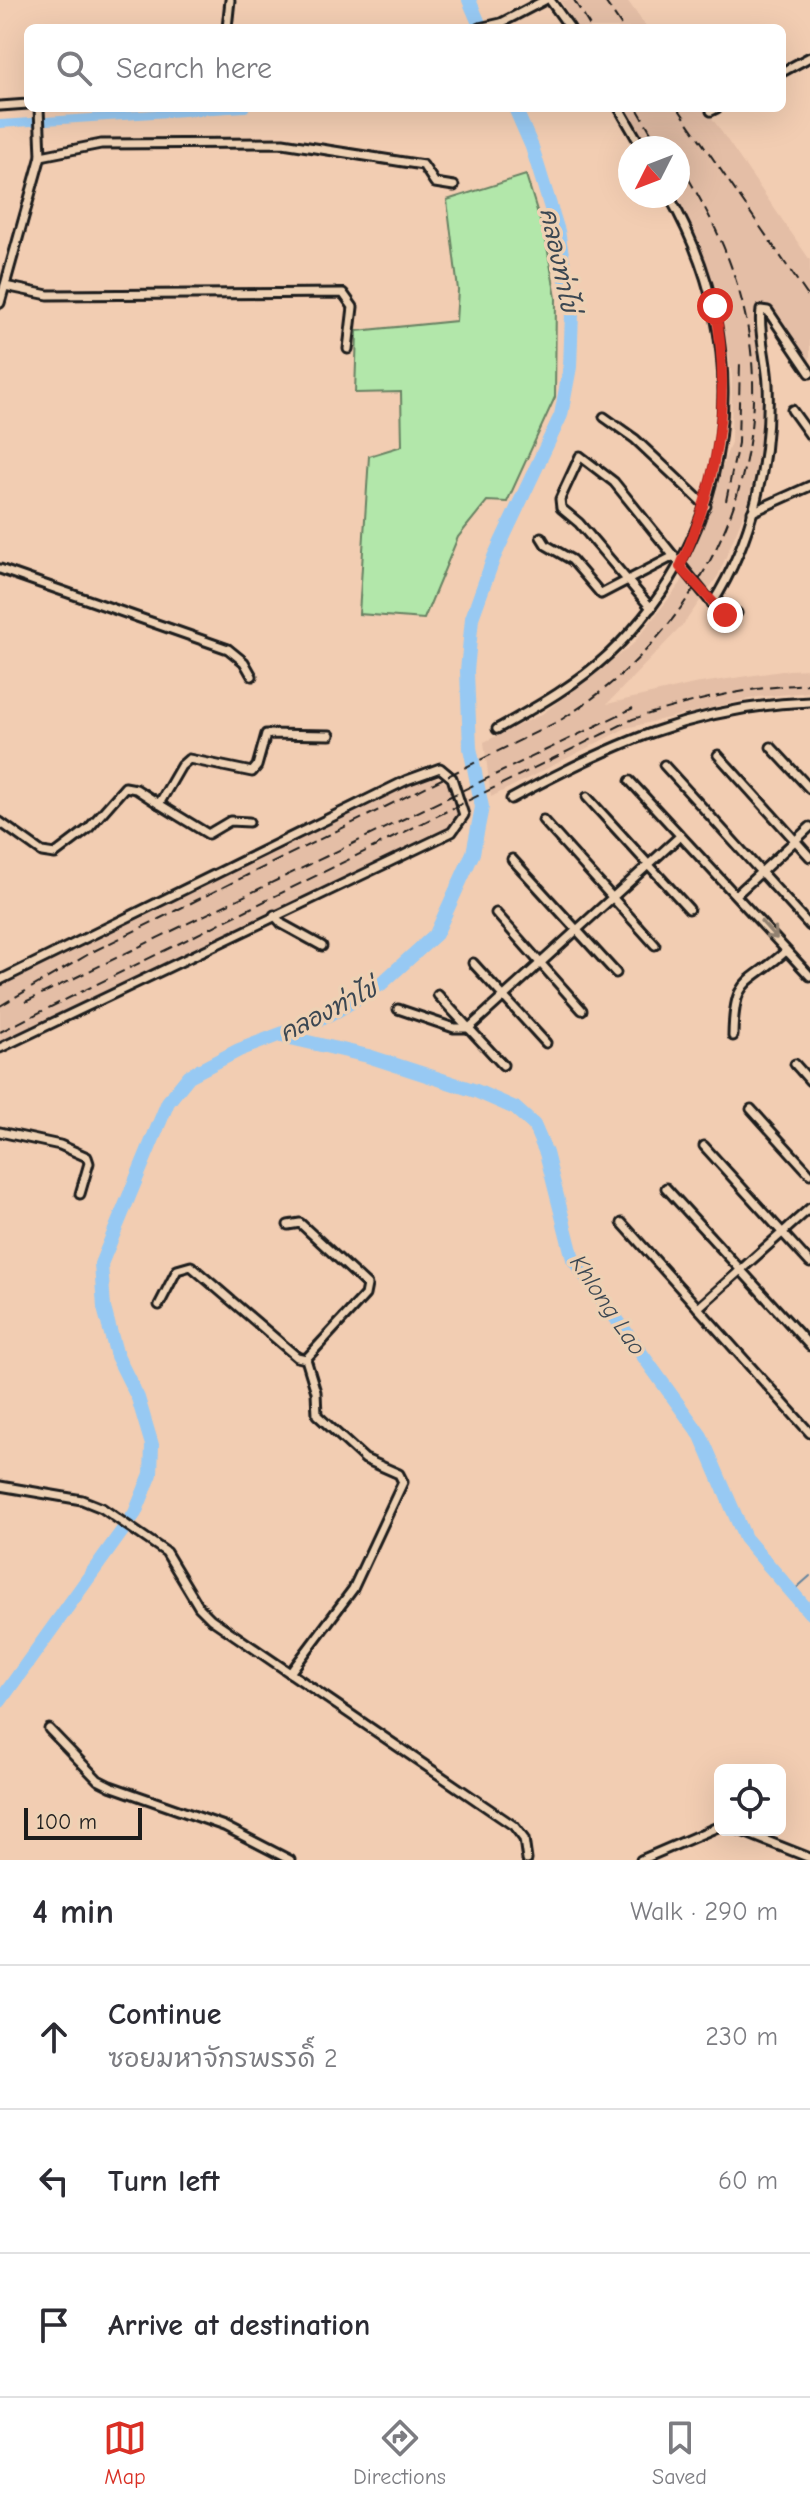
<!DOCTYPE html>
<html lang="en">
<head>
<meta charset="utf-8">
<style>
  :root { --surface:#fff; --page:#f2f2f3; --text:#2b2b33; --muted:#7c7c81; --line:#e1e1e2; --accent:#d93025 }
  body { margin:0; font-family:"Comic Neue","Playpen Sans Thai",sans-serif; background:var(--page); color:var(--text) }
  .controls { position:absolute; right:24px; bottom:24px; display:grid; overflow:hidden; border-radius:12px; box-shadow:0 8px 32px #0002 }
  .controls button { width:72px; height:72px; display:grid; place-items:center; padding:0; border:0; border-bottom:2px solid var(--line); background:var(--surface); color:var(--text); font:40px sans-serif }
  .compass { position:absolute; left:618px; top:136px; width:72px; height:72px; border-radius:50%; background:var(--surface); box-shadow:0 8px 32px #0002; rotate:228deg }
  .scale { position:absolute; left:24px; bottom:20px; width:118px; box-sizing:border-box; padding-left:8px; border:4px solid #1c1c1c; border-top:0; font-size:22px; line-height:28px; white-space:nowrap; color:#1c1c1c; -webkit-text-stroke:6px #eed1b4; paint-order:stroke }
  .stop { position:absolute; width:24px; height:24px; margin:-18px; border:6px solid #d93025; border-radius:50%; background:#fff }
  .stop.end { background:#d93025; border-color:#fff; box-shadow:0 2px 8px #0008 }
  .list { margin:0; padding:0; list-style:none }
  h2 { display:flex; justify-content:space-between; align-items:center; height:104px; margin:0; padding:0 32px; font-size:34px }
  h2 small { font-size:26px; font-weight:400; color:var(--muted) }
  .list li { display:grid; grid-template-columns:52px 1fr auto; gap:24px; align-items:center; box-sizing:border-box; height:144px; padding:0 32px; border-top:2px solid var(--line) }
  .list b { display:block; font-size:30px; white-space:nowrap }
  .list p { margin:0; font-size:26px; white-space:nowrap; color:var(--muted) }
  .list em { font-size:26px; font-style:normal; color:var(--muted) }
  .icon { flex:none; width:44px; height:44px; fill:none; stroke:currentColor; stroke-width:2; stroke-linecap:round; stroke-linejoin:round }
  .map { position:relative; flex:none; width:810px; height:1860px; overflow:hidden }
  .search { position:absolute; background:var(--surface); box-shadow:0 8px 32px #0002; left:24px; right:24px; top:24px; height:88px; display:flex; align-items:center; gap:20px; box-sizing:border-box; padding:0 28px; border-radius:12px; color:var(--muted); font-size:30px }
  .sheet { height:536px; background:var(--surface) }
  nav { display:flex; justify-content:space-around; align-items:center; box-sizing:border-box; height:112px; border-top:2px solid var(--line); background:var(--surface); font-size:22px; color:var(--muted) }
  nav a { display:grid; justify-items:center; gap:4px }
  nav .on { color:var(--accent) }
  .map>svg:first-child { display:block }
  .built { fill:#e4bea6 }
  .green { fill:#b2e7aa; stroke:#678263; stroke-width:2 }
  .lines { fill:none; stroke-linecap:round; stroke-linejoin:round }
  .stream { stroke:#66849d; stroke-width:2 }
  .canal { stroke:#97c9f3; stroke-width:8 }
  .river { stroke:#97c9f3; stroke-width:14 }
  .street-tunnel { stroke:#c7aa94; stroke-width:7; stroke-dasharray:7 3.5; stroke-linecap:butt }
  .street-casing { stroke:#1c1c1c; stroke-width:13 }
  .street { stroke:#eed1b4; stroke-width:7 }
  .rail { stroke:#1c1c1c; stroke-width:2; stroke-dasharray:12 6; stroke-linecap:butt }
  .oneway { stroke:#908070 }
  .route { stroke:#d93025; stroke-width:10 }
  .labels { text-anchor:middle; stroke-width:7; stroke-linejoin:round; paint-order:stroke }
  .water-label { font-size:24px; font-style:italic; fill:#3b4752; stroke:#eed1b4 }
</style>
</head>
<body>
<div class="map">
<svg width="810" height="1860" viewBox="0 0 810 1860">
  <rect width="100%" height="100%" fill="#f2cdb2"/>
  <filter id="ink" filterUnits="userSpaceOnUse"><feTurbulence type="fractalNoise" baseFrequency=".0125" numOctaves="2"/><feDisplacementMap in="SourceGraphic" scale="16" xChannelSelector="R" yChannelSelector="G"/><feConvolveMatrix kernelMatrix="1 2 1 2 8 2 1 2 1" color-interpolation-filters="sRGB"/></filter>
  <g filter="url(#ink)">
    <!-- built -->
    <g class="built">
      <path d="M560 0H627L647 28H577Z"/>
      <path d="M624 108H705L810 260V377L756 307 763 431 748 504 718 576 682 626 607 704 694 684 789 670 810 669V692L757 697 626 728 491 797 484 742 542 714 632 645 681 583 731 442 732 376 720 300 677 196 678 148H648Z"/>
      <path d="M430 774 452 786 458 812 457 821 446 831 0 1041V985Z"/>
    </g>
    <!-- green -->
    <path class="green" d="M526 175 546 240 556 298 555 397 507 502 487 501 458 537 424 619 359 614 369 456 402 446 401 392 355 393 357 331 456 321 458 290 447 200Z"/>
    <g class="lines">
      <!-- stream -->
      <path class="stream" d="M792 1592 810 1576"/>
      <!-- canal -->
      <path class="canal" d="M0 124 245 108"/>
      <!-- river -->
      <g class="river">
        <path d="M469 0 481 28"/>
        <path d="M282 1036 368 1056 476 1091 515 1108 534 1125 546 1153 573 1259 701 1436 745 1538 810 1613"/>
        <path d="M0 1701 135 1513 151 1474 152 1445 138 1398 117 1356 104 1308 101 1264 168 1102 189 1076 239 1050 330 1015 381 984 436 934 473 853 482 807 470 748 467 671 472 618 494 557 561 415 570 367 572 313 558 231 532 147 515 108"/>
      </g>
      <!-- street-tunnel -->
      <path class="street-tunnel" d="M757 922 778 945"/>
      <!-- street casing -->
      <g class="street-casing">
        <g id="street">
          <path d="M550 0 570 28"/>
          <path d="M227 28 230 0"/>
          <path d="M479 28 501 23 545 0"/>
          <path d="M782 72 810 57"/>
          <path d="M0 106 28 104"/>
          <path d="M619 108 642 148"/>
          <path d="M711 111 717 108"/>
          <path d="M41 156 101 144 283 143 423 165 435 183 454 186"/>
          <path d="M5 286 48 295 343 293 353 307 348 349"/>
          <path d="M0 303 41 156 39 108"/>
          <path d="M792 410 810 435"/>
          <path d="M604 417 635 439 706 506"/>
          <path d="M752 512 810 486"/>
          <path d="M541 537 546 545 572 560 601 594 674 556"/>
          <path d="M0 569 228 649 244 662 252 676"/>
          <path d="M712 604C753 539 771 460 768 384 767 360 758 332 761 310L768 311 810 373"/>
          <path d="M651 608 579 523 561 508 560 499 580 456 614 482 718 611 737 613"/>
          <path d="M497 729C536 707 576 685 609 654 738 532 757 349 669 196"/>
          <path d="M771 747 810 789"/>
          <path d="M718 755 810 857"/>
          <path d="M664 765 810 926"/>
          <path d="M630 781 810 976"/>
          <path d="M587 797 689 909"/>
          <path d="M511 799C610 745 695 706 810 702"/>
          <path d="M159 804 208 834 230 821 249 822"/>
          <path d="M543 820 655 945"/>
          <path d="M0 822 42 852 55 854 88 829 125 787 136 789 159 804 181 766 189 759 252 772 257 766 266 734 330 735"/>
          <path d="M512 859 616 973"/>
          <path d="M736 895 810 827"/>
          <path d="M496 913 582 1010"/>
          <path d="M274 915 282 924 322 946"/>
          <path d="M473 963 546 1043"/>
          <path d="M0 980 407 780 440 768 452 778 464 815 452 832 0 1048"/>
          <path d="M438 995 503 1065"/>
          <path d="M398 1009 454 1028H469L680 836"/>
          <path d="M733 1036C734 975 746 987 786 951"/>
          <path d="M795 1064 810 1081"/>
          <path d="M751 1109 810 1174"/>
          <path d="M0 1132 60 1145 87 1157 89 1163 80 1194"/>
          <path d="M704 1146 810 1263"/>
          <path d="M666 1188 810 1346"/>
          <path d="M622 1223 810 1433"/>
          <path d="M288 1225 300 1223 367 1285 365 1295 306 1359"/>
          <path d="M159 1305 177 1270 191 1266 297 1357 306 1359"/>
          <path d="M698 1308 810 1208"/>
          <path d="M0 1486 82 1500 102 1508 166 1552 199 1607 211 1619 514 1826 524 1839 527 1860"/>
          <path d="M290 1673 353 1589 403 1482 399 1474 365 1459 317 1415 316 1392 306 1359"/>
          <path d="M49 1729 98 1780 110 1786 224 1826 290 1860"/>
          <path d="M739 1830 810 1858"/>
          <path d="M641 1860 720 1826"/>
        </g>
      </g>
      <!-- street -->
      <use href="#street" class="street"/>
      <!-- rail -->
      <g class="rail">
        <path d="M574 0 591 28"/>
        <path d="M604 0 623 28"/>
        <path d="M637 108 660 148"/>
        <path d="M678 108 810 299"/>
        <path d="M726 501 738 443 740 362"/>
        <path d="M25 1002 633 708"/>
        <path d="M0 1006 94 951 559 721C710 628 793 448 734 275 721 234 699 197 678 160"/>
        <path d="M0 1032 633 719C692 700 748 687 810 684"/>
      </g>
    </g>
    <!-- one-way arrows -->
    <defs><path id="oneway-shaft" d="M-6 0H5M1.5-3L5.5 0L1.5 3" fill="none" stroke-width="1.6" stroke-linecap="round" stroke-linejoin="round" transform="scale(2)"/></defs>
    <use class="oneway" href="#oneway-shaft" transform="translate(769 930) rotate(48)"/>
  </g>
  <g class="lines" filter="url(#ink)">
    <!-- route -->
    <path class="route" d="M715 306C732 398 718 483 680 567L725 615"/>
  </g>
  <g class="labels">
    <!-- water labels -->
    <g class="water-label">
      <text transform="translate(559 260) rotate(78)" y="8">คลองท่าไข่</text>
      <text transform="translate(328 1011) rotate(-27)" y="8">คลองท่าไข่</text>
      <text transform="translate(608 1305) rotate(56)" y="8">Khlong Lao</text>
    </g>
  </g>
</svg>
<div class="controls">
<button><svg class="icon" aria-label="locate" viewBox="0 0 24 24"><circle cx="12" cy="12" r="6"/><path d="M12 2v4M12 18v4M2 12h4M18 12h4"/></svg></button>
</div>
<svg class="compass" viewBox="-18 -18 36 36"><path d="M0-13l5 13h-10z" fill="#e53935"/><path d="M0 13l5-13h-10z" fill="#7c7c81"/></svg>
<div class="scale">100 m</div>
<div class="stop" style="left:715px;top:306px"></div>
<div class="stop end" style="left:725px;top:615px"></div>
<div class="search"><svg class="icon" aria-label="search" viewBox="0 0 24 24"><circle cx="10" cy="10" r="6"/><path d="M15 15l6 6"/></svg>Search here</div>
</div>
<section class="sheet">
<h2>4 min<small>Walk · 290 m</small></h2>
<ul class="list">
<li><svg class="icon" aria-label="ahead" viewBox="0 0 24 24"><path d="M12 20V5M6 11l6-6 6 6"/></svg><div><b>Continue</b><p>ซอยมหาจักรพรรดิ์ 2</p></div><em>230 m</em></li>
<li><svg class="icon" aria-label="left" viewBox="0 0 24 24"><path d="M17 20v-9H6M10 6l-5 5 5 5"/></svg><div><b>Turn left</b></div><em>60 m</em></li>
<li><svg class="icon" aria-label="arrive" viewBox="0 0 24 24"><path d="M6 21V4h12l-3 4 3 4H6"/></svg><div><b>Arrive at destination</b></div></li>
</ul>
</section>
<nav>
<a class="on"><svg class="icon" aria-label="map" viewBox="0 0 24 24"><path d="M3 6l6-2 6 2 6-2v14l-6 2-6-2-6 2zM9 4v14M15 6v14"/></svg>Map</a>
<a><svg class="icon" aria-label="directions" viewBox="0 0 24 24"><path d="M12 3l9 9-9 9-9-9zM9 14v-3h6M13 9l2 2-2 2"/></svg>Directions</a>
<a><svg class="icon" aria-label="saved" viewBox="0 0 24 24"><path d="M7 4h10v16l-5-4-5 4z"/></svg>Saved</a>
</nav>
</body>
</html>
